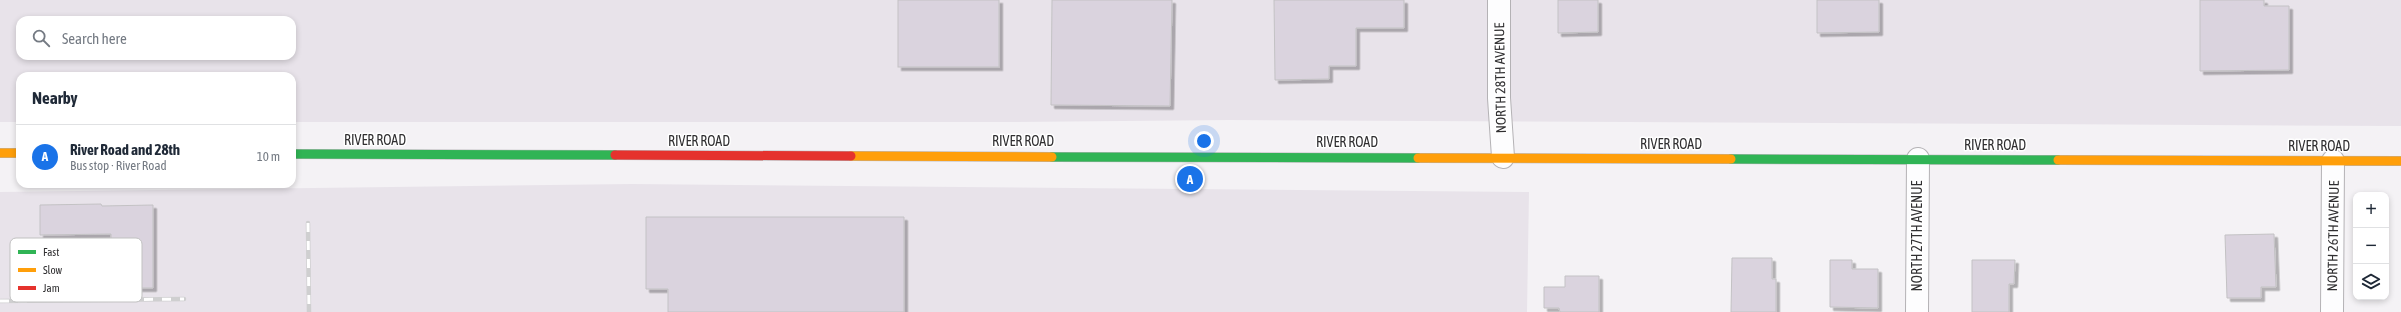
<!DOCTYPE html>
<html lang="en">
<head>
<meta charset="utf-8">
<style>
  :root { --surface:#fff; --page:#f2f2f3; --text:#1f2937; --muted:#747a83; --line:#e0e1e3; --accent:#1a73e8 }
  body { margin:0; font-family:"Asap Condensed",sans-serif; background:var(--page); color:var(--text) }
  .controls { position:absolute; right:12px; bottom:12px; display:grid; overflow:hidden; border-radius:8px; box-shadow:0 2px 6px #0003 }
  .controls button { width:36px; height:36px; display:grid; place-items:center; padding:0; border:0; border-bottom:1px solid var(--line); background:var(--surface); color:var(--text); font:20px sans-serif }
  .you { position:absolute; left:1204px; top:141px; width:14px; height:14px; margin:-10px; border:3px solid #fff; border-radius:50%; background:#1a73e8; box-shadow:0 0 0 6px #1a73e833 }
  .badge { display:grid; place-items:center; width:26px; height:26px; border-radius:50%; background:var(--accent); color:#fff; font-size:13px; font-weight:700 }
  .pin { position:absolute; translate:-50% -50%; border:2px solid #fff; box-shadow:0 1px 4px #0006 }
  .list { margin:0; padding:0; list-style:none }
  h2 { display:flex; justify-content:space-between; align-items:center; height:52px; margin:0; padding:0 16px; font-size:17px }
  h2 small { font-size:13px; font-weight:400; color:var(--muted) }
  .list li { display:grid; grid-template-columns:26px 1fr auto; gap:12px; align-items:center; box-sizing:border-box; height:64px; padding:0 16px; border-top:1px solid var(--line) }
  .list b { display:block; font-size:15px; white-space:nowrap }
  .list p { margin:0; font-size:13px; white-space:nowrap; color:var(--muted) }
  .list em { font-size:13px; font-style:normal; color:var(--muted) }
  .icon { flex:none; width:22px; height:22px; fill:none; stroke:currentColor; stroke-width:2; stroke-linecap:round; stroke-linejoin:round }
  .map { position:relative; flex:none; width:2401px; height:312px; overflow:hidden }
  .search { position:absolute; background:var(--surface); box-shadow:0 2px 6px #0003; left:16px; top:16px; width:280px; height:44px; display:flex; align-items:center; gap:10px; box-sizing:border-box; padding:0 14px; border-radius:12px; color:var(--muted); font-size:15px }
  .panel { position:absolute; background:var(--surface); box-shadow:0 2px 6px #0003; left:16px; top:72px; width:280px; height:116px; border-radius:12px }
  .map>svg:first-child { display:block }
  .built { fill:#e8e3ea; fill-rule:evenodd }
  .building { fill:#dad3de; stroke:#c3c2c4; filter:url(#shadow) }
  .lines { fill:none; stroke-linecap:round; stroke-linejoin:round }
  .street-casing { stroke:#b4b2b5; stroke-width:24 }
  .fast-casing { stroke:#b4b2b5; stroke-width:10 }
  .slow-casing { stroke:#b4b2b5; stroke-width:10 }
  .jam-casing { stroke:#b4b2b5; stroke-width:10 }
  .street { stroke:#fdfdfe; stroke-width:22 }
  .fast { stroke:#30b455; stroke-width:9 }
  .slow { stroke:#ff9f0a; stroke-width:9 }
  .jam { stroke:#e5322d; stroke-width:9 }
  .rail-casing { stroke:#cfcfd0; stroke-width:4.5 }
  .rail { stroke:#fff; stroke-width:3; stroke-dasharray:9; stroke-linecap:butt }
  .labels { text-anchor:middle; stroke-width:3; stroke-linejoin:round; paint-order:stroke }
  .street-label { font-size:14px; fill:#302f31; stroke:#fff }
  .key { fill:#fff; stroke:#c1c1c1; stroke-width:1 }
  .key-label { font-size:11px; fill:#302f31 }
</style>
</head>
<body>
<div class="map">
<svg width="2401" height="312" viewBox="0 0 2401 312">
  <defs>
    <filter id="shadow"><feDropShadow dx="3.5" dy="3.5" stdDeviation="0" flood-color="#0004"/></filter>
  </defs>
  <rect width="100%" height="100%" fill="#f4f2f5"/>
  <!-- built -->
  <g class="built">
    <path d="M0 0H2401V126L1229 120 1015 122H292V76H20V122H0ZM20 20H292V56H20Z"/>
    <path d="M632 184 1529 192 1527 312H0V192Z"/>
  </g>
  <!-- building -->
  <g class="building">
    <rect x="898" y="0" width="101" height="67"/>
    <path d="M1052 0H1172L1170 106 1051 105Z"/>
    <path d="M1274 0H1404V28H1356V66H1329V79L1275 80Z"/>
    <path d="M1558 0H1598V32L1558 33Z"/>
    <path d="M1817 0H1879V32L1817 33Z"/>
    <path d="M2200 0H2264V6H2289V70L2200 71Z"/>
    <path d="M101 204 102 206 153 205V288H112L111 234 40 235V205Z"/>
    <path d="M646 217H904V312H668V289H646Z"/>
    <path d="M2274 234 2276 287H2261V298H2227L2225 235Z"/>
    <path d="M1732 258H1772V279H1776V312H1731Z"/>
    <path d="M1830 260H1852V269H1878V308L1830 307Z"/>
    <path d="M1972 260H2015L2014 284H2009V312H1972Z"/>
    <path d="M1565 276H1599V312H1560L1559 308H1544V287H1565Z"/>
  </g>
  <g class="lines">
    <!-- street casing -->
    <g class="street-casing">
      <g id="street">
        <path d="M1499 0V98L1503 157"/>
        <path d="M1917 312 1918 159"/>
        <path d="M2332 312 2333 161"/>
      </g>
    </g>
    <!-- fast casing -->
    <g class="fast-casing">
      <g id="fast">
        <path d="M292 154 615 155"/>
        <path d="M1052 157 1418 158"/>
        <path d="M1731 159 2058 160"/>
      </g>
    </g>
    <!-- slow casing -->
    <g class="slow-casing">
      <g id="slow">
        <path d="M0 153H20"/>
        <path d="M851 156 1052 157"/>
        <path d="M1418 158 1731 159"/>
        <path d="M2058 160 2401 161"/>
      </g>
    </g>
    <!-- jam casing -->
    <g class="jam-casing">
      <path id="jam" d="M615 155 851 156"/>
    </g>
    <!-- street -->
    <use href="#street" class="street"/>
    <!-- fast -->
    <use href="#fast" class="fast"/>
    <!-- slow -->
    <use href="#slow" class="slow"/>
    <!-- jam -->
    <use href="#jam" class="jam"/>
    <!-- rail casing -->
    <g class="rail-casing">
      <g id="rail">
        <path d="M308 223 309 312"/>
        <path d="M0 301 184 299"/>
      </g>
    </g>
    <!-- rail -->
    <use href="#rail" class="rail"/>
  </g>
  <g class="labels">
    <!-- street labels -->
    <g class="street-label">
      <text transform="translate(1500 78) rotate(-91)" y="5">NORTH 28TH AVENUE</text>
      <text x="375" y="145">RIVER ROAD</text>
      <text x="699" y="146">RIVER ROAD</text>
      <text x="1023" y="146">RIVER ROAD</text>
      <text x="1347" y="147">RIVER ROAD</text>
      <text x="1671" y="149">RIVER ROAD</text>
      <text x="1995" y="150">RIVER ROAD</text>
      <text x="2319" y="151">RIVER ROAD</text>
      <text transform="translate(1917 236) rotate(-90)" y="5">NORTH 27TH AVENUE</text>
      <text transform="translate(2333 236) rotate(-89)" y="5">NORTH 26TH AVENUE</text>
    </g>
  </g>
  <!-- legend -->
  <rect x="10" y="238" width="132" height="64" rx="6" class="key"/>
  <rect x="18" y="250" width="18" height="4" fill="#30b455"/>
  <rect x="18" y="268" width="18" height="4" fill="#ff9f0a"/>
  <rect x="18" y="286" width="18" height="4" fill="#e5322d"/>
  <g class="key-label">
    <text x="43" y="256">Fast</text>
    <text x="43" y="274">Slow</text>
    <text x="43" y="292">Jam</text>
  </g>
</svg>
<div class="controls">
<button>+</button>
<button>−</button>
<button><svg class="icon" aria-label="layers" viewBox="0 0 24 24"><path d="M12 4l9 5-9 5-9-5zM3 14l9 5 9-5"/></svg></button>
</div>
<div class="you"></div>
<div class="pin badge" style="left:1190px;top:179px">A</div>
<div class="search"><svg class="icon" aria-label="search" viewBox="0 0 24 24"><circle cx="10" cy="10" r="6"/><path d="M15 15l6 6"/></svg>Search here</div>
<section class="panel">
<h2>Nearby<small></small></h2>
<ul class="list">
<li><span class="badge">A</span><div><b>River Road and 28th</b><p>Bus stop · River Road</p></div><em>10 m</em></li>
</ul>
</section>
</div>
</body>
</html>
